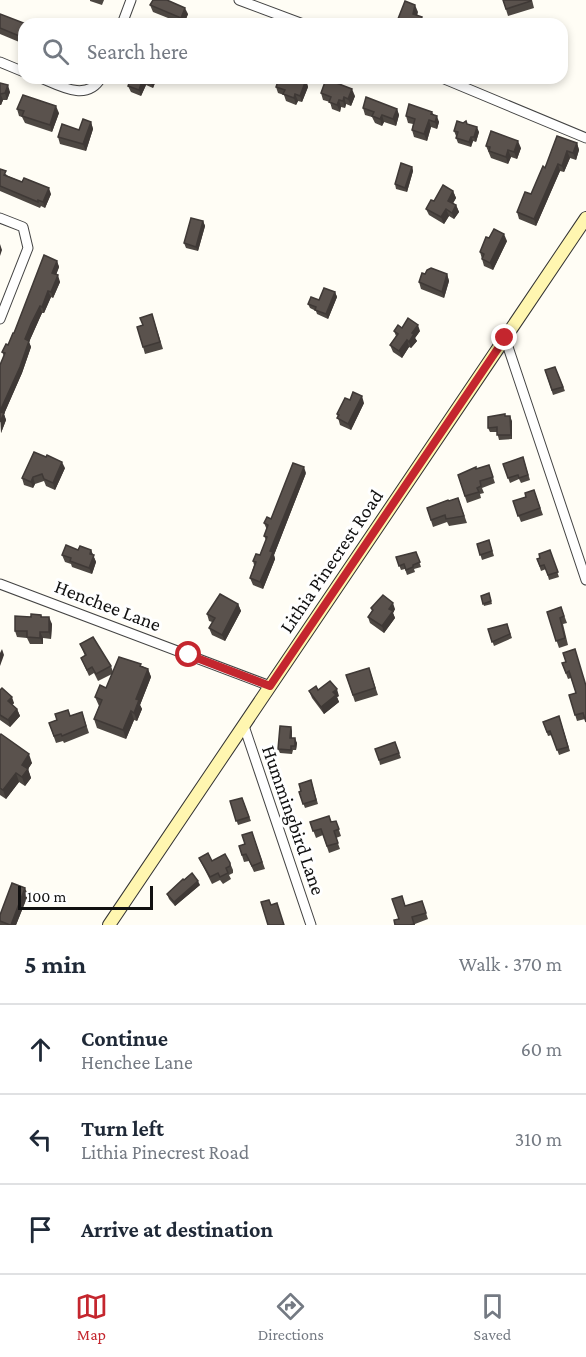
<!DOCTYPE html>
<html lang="en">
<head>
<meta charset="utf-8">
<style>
  :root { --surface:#fff; --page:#f6f6f7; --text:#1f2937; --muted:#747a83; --line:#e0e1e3; --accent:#c4262e }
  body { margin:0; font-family:"Crimson Pro",serif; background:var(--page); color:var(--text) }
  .scale { position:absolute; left:18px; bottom:15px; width:135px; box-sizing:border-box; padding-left:6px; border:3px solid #111; border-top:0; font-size:16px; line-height:21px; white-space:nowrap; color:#111; -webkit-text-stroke:4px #fff; paint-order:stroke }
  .stop { position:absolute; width:18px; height:18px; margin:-14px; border:4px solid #c4262e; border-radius:50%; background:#fff }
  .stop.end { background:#c4262e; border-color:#fff; box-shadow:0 2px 6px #0008 }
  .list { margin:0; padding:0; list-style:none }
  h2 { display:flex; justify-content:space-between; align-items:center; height:78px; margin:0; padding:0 24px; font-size:26px }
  h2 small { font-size:20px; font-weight:400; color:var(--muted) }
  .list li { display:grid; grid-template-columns:39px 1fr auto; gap:18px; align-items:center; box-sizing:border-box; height:90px; padding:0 24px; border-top:2px solid var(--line) }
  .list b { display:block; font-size:22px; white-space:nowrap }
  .list p { margin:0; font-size:20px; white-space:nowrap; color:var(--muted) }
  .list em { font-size:20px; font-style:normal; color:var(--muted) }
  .icon { flex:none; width:33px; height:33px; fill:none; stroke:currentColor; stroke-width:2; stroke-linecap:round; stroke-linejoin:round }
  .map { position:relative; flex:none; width:586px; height:925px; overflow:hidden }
  .search { position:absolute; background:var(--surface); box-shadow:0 3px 9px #0003; left:18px; right:18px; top:18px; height:66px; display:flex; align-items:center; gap:15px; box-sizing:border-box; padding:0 21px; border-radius:18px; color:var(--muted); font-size:22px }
  .sheet { height:348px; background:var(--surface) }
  nav { display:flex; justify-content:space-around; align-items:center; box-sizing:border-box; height:84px; border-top:2px solid var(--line); background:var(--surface); font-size:16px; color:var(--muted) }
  nav a { display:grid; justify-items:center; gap:3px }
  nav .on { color:var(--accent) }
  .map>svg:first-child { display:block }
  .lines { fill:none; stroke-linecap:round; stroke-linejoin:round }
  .minor-casing { stroke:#444; stroke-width:11 }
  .secondary-casing { stroke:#333; stroke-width:14 }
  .minor { stroke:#fff; stroke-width:9 }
  .secondary { stroke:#fff6b0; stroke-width:12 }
  .wall { fill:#4d4742 }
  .shaded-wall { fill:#3f3936 }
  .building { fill:#5a524d; stroke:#3f3936; stroke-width:1.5 }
  .route { stroke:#c4262e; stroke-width:8 }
  .labels { text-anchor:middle; stroke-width:6; stroke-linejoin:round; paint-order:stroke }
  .street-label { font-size:20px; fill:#111; stroke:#fff }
</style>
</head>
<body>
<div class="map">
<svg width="586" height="925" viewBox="0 0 586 925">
  <rect width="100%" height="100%" fill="#fffdf5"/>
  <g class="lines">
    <!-- minor casing -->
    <g class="minor-casing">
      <g id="minor">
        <path d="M239 0 303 24"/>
        <path d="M122 24 131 0"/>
        <path d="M0 62 24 72"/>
        <path d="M41 78C60 86 87 102 101 78"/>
        <path d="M442 78 586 138"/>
        <path d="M0 218 23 227 28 248 0 319"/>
        <path d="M505 338 586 580"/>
        <path d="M0 584 270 686"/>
        <path d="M244 726 311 925"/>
      </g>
    </g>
    <!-- secondary casing -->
    <g class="secondary-casing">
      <path id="secondary" d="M109 925 586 218"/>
    </g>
    <!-- minor -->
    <use href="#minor" class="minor"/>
    <!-- secondary -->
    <use href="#secondary" class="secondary"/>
  </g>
  <!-- wall -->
  <g class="wall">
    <path d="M90 0H104L102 5 90 1Z"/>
    <path d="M503 0H532L534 8 508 16Z"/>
    <path d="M150 5 188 14 184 24H183L153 12Z"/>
    <path d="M0 14 24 24V44L0 34Z"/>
    <path d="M131 78H157L153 88 146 85 141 96 131 92 128 86Z"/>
    <path d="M306 80 308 87 302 102 298 101 296 105 286 101 284 95 278 93 276 87Z"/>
    <path d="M0 83 10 92 7 100H3L1 105H0Z"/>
    <path d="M321 93 355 96 351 106 346 104 345 108 341 107 340 112 332 109 330 102 323 100Z"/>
    <path d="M363 108 397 109 399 115 396 126 384 122 382 126 375 123 372 117 365 115Z"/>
    <path d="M17 109 59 113 52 132 25 123 22 117 19 116Z"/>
    <path d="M432 112 439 122 437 129 431 127 427 141 414 137 412 130 413 124 408 123 406 116Z"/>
    <path d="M91 122 93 129 86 151 60 144 58 137 79 130Z"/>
    <path d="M467 124 479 132 476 142 473 141 471 147 458 143 456 138 457 136H456L454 131Z"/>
    <path d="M577 143 579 150 576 160 570 158 564 172 560 171 536 226 519 219 517 212 531 194 545 168Z"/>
    <path d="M486 146 521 148 517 159 511 157 508 164 491 158Z"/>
    <path d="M412 167 413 171 407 192 396 189 395 184Z"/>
    <path d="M0 169 8 176 51 194 45 208 41 206 40 208 0 191Z"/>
    <path d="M453 191 456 198 453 203 456 205 459 212 454 219 449 216 444 224 429 215 426 209 434 201Z"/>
    <path d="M203 221 205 226 198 251 186 248 184 243Z"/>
    <path d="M489 238 507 241 493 270 484 266 480 252Z"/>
    <path d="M57 261 59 267 56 275 60 282 53 298 51 297 44 313H42L29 342 31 347 22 373 4 414 6 420 1 433 0 365 4 356 2 352 8 345Z"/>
    <path d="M425 274H447L449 281 444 298 421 289 419 282Z"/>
    <path d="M335 292 337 297 328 319 317 314 316 311 310 308 308 304Z"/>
    <path d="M152 314 163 349 145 354 143 347V325Z"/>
    <path d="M402 328 420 331 415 338 417 341 411 348 409 347 402 358 393 352 390 345 396 336 394 331Z"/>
    <path d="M555 367 565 391 553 395 545 370Z"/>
    <path d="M350 400 364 403 351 430 340 425 337 414Z"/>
    <path d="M512 421V439L499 440 497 432H490L488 428Z"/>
    <path d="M523 457 530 480 521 483 519 479 510 483 503 464Z"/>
    <path d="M489 465 495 483 482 488 484 493 480 494 481 498 467 503 458 475Z"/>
    <path d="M65 468 55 490 46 486 44 481 35 484 33 488 24 485 22 478Z"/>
    <path d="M306 473 274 555 275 559 263 589 253 585 250 578 254 565 253 561 260 555 266 540 264 536 267 530 264 523 271 519Z"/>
    <path d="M534 490 543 515 521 522 513 501 526 497Z"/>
    <path d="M458 498 467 523 449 526 447 522 433 527 427 508Z"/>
    <path d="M489 540 494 556 482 560 477 544Z"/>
    <path d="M78 550H91L96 562 92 574 72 567 71 564 65 562 62 555Z"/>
    <path d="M550 550 559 577 549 580 546 569 541 571 537 559 540 558Z"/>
    <path d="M416 552 421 567 414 569 415 572 407 575 405 569 401 570 396 557Z"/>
    <path d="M489 593 492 604 484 606 481 596Z"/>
    <path d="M238 604 241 611 225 641 212 635 209 628 212 622 209 621 207 614Z"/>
    <path d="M561 607 567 623 563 624 568 645 559 648 547 612Z"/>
    <path d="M371 608 395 609 393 613 395 618 384 633 370 623 368 617 372 611Z"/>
    <path d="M41 615 42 617 52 624 51 639 43 638V644H30L27 638 17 637 15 631 31 617Z"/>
    <path d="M507 624 512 638 494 646 488 629Z"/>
    <path d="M80 644 111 666 113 672 142 666 148 669 151 677 140 705 142 709 137 721 134 720 126 739 97 728 94 719 99 706 95 697 106 688 112 674 98 681 94 673 89 676 81 658 85 656Z"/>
    <path d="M566 662 585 719 577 721 569 695 576 693 571 678 568 679 562 663Z"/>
    <path d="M369 668 378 695 355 702 346 675Z"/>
    <path d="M0 690 14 703 12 705 17 709 20 716 10 727 0 720Z"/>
    <path d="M318 690 339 696 337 697 339 702 324 714 312 698 309 691Z"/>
    <path d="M82 712 89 733 64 743 63 741 56 743 49 723Z"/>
    <path d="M559 716 570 751 559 755 552 735 548 736 543 722Z"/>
    <path d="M291 727 292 732V738L297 743 296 750H293L292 754 280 753 278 749Z"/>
    <path d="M0 735 32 763 28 769 31 778 25 786 19 782 6 799 0 795Z"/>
    <path d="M395 742 401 758 380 765 379 760Z"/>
    <path d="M311 780 318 804 305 808 299 792 301 791Z"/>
    <path d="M242 798 251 821 238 825 230 801Z"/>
    <path d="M336 821 341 836 336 838 340 849 329 853 323 835 316 838 310 822H331Z"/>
    <path d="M252 832 265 869 254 872 249 861 244 862 239 846 245 844Z"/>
    <path d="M199 858 212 861 230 863 233 870V873L229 875 231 879 223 884 220 880 212 884Z"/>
    <path d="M184 880 200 885 175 906 169 899 167 894Z"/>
    <path d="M28 895 16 925H0V915Z"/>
    <path d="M422 901 428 919 415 924V925H395L405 906Z"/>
  </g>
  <!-- shaded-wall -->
  <g class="shaded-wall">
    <path d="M415 5 418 12 416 21 413 14Z"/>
    <path d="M185 8 188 14 184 24 181 18Z"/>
    <path d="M422 17 424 24H419Z"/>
    <path d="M143 78 146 85 141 96 139 90Z"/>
    <path d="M152 78H157L153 88 150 81Z"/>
    <path d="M306 80 308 87 302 102 300 96Z"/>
    <path d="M8 85 10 92 7 100 5 93Z"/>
    <path d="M352 89 355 96 351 106 348 99Z"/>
    <path d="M0 93 3 100 1 105 0 103Z"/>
    <path d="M295 94 298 101 296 105 294 98Z"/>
    <path d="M344 97 346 104 345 108 343 101Z"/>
    <path d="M339 100 341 107 340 112 337 105Z"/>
    <path d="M56 106 59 113 52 132 50 125Z"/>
    <path d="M397 109 399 115 396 126 393 119Z"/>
    <path d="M382 115 384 122 382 126 380 119Z"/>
    <path d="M437 116 439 122 437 129 435 122Z"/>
    <path d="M429 120 431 127 427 141 424 134Z"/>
    <path d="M91 122 93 129 86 151 83 144Z"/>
    <path d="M477 127 479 132 476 142 474 137Z"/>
    <path d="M471 137 473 141 471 147 469 142Z"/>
    <path d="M518 141 521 148 517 159 514 152Z"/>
    <path d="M577 143 579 150 576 160 573 153Z"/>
    <path d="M508 150 511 157 508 164 506 157Z"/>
    <path d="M567 151 570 158 564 172 562 166Z"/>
    <path d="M558 164 560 171 536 226 534 219Z"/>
    <path d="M412 167 413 171 407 192 405 188Z"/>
    <path d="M49 188 51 194 45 208 43 202Z"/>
    <path d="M453 191 456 198 451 207 448 201Z"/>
    <path d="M456 205 459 212 454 219 452 213Z"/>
    <path d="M446 209 449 216 444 224 441 217Z"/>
    <path d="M203 221 205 226 198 251 196 247Z"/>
    <path d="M504 234 507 241 493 270 490 263Z"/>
    <path d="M0 244 2 250 0 256Z"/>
    <path d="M57 261 59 267 54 280 52 273Z"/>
    <path d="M447 274 449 281 444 298 442 292Z"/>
    <path d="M58 275 60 282 53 298 51 292Z"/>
    <path d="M48 291 51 297 44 313 42 307Z"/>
    <path d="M335 292 337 297 328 319 326 314Z"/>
    <path d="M40 306 42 313 29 342 31 347 22 373 4 414 6 420 1 433 0 411 25 339Z"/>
    <path d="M418 325 420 331 415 338 417 341 411 348 409 342 412 333Z"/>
    <path d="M407 340 409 347 402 358 399 351Z"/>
    <path d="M362 396 364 403 351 430 348 424Z"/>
    <path d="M510 416 512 421V439L511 435Z"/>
    <path d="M62 462 65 468 55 490 53 483Z"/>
    <path d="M304 467 306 473 274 555 275 559 263 589 260 582 270 551Z"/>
    <path d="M33 477 35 484 33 488 31 482Z"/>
    <path d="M91 550 96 562 92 574 89 568 90 554Z"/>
    <path d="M393 603 395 609 393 613 395 618 384 633 382 626 389 609Z"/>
    <path d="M238 604 241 611 225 641 222 635Z"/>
    <path d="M49 617 52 624 51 639 49 632Z"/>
    <path d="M40 632 43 638V644L40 638Z"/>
    <path d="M2 649 4 655 0 666V653Z"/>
    <path d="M148 669 151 677 140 705 142 709 137 721 134 713 136 699Z"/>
    <path d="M337 689 339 696 337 697 339 702 324 714 321 707 333 692Z"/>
    <path d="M12 697 14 703 10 708 8 701Z"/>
    <path d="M17 709 20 716 10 727 8 720Z"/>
    <path d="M131 711 134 720 126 739 123 730Z"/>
    <path d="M291 727 292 732 291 743 290 738Z"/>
    <path d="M295 738 297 743 296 750 295 746Z"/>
    <path d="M29 754 32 763 28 769 31 778 25 786 22 777V765Z"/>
    <path d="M16 773 19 782 6 799 3 790Z"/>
    <path d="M198 881 200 885 175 906 174 902Z"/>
    <path d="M25 888 28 895 16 925H11Z"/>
  </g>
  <!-- building -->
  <g class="building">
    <path d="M153 0H167L185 8 181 18 150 5Z"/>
    <path d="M503 0H531V1L506 9Z"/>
    <path d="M405 1 415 5 413 14 422 17 419 24H396Z"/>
    <path d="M0 14 26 24H24V38L0 28Z"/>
    <path d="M200 19 212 23 213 19 222 22V24H199Z"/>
    <path d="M131 78H152L150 81 143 78 139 90 128 86Z"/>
    <path d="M279 78H300L306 80 300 96 295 94 294 98 283 94 285 90 276 87Z"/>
    <path d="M326 79 352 89 348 99 344 97 343 101 339 100 337 105 329 102 331 97 321 93Z"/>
    <path d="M0 83 8 85 5 93 0 94Z"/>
    <path d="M23 95 56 106 50 125 22 116 24 111 17 109Z"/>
    <path d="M366 97 397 109 393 119 382 115 380 119 372 116 374 112 363 108Z"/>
    <path d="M409 104 432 112 431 114 437 116 435 122 429 120 424 134 412 130 415 119 406 116Z"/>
    <path d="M83 119 91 122 83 144 58 137 62 124 79 130Z"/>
    <path d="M457 121 463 123 466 121 467 124 477 127 474 137H471L469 142 456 138 458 132 454 131Z"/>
    <path d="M491 131 518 141 514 152 508 150 506 157 489 151 490 147 486 146Z"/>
    <path d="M557 136 577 143 573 153 567 151 562 166 558 164 534 219 517 212 525 192 531 194 543 166 545 168Z"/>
    <path d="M401 163 412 167 405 188 395 184Z"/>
    <path d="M0 169 6 171 4 175 22 182 24 178 49 188 43 202 38 200V202L0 186Z"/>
    <path d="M443 185 453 191 448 201 456 205 452 213 446 209 441 217 426 209 431 200 434 201Z"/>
    <path d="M191 218 203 221 196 247 184 243Z"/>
    <path d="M494 229 504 234 490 263 482 259 484 254 480 252 486 237 489 238Z"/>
    <path d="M44 255 57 261 52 273 58 275 51 292 48 291 42 307 40 306 31 324 25 339 29 341 20 367 0 411V365L5 353 2 352 6 344 8 345 13 333H14Z"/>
    <path d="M431 268 447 274 442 292 419 282 422 273 425 274 427 270Z"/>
    <path d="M324 288 335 292 326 314 315 310 316 307 308 304 311 297 319 300Z"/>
    <path d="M152 314 160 342 143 347 137 327 143 325 140 318Z"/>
    <path d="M408 318 418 325 412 333 414 334 409 342 407 340 399 351 390 345 398 334 394 331 398 325 402 328Z"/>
    <path d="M555 367 563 387 552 390 545 370Z"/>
    <path d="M353 392 362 396 348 424 337 418 339 415 337 414 345 398 350 400Z"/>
    <path d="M0 412 4 413 0 422Z"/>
    <path d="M505 414V416H510L511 435H497V427L488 428V417Z"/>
    <path d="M34 452 46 457 47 455 62 462 53 483 44 479 42 474 33 477 31 482 22 478Z"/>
    <path d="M523 457 528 475 519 478 518 475 508 478 503 464Z"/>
    <path d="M293 463 304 467 270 551 273 552 260 582 250 578 256 562 253 561 256 554 260 555 267 537 264 536 268 525 264 523 267 517 271 519Z"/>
    <path d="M489 465 493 477 480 481 481 486 477 488 479 492 465 496 458 475 476 467V469Z"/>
    <path d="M534 490 540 508 518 516 513 501 526 497 525 493Z"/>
    <path d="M458 498 464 516 446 519 445 515 431 520 427 508 448 500 449 501Z"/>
    <path d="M489 540 492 551 480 555 477 544Z"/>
    <path d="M66 545 78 550 80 546 91 550 90 554 94 555 89 568 70 561 71 558 62 555Z"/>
    <path d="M550 550 558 572 548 575 544 565 540 566 537 559 540 558 539 554Z"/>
    <path d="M416 552 420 562 413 565V567L406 570 404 564 399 566 396 557Z"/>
    <path d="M489 593 491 601 483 604 481 596Z"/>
    <path d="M220 594 238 604 222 635 209 628 215 618 207 614Z"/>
    <path d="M383 595 393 603 389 609 393 611 382 626 368 617 373 610 371 608Z"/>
    <path d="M561 607 564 616 560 618 565 638 556 641 547 612Z"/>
    <path d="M31 614 41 615V617H49V632H40V638L27 637V631H15V616L31 617Z"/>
    <path d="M507 624 510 634 492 642 488 629Z"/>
    <path d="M93 637 111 666 96 674 92 667 87 670 81 658 86 655 80 644Z"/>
    <path d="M575 649 586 686V722L583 713 575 715 569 695 576 693 569 671 566 673 562 663 566 662 563 653Z"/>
    <path d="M119 657 141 664 140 666 148 669 136 699 139 700 134 713 131 711 123 730 94 719 102 700 95 697 100 685 106 688Z"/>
    <path d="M369 668 375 688 353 695 346 675Z"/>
    <path d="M330 681 337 689 333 692 336 695 321 707 309 691 316 686 318 690Z"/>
    <path d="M2 688 12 697 8 701 17 709 8 720 0 715V690Z"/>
    <path d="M68 710 70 716 82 712 86 726 62 736 61 734 54 736 49 723 57 720 55 714Z"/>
    <path d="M559 716 568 747 557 750 550 731 547 732 543 722Z"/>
    <path d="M280 726 291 727 290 738H295V746H291V750L278 749Z"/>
    <path d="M1 734 29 754 22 765 28 769 22 777 16 773 3 790 0 788V735Z"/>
    <path d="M395 742 399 753 379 760 375 749Z"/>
    <path d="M311 780 316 800 303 804 299 792 301 791 299 784Z"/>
    <path d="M242 798 249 817 236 821 230 801Z"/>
    <path d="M329 816 331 822 336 821 339 829 334 831 338 843 327 846 321 829 313 831 310 822Z"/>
    <path d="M252 832 262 862 252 866 246 854 242 855 239 846 245 844 242 835Z"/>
    <path d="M208 853 212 861 225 854 230 863V866L226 868 228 873 220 877 218 873 210 877 199 858Z"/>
    <path d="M192 873 198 881 174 902 167 894 183 879 184 880Z"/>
    <path d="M12 883 25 888 11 925H10L0 921V915Z"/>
    <path d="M402 896 405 906 422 901 426 913 412 917 414 924 410 925H395L394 920 399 919 392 899Z"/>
    <path d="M269 900 271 905 277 903 284 925H268L261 902Z"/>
  </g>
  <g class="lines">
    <!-- route -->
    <path class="route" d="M189 655 270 686 505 338"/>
  </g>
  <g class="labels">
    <!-- street labels -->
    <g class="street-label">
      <text transform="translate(331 561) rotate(-56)" y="7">Lithia Pinecrest Road</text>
      <text transform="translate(108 605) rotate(21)" y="7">Henchee Lane</text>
      <text transform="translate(294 820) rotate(71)" y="7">Hummingbird Lane</text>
    </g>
  </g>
</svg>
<div class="scale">100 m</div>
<div class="stop" style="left:189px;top:655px"></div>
<div class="stop end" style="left:505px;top:338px"></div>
<div class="search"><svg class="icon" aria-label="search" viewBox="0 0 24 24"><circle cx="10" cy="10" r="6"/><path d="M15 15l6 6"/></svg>Search here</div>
</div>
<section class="sheet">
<h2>5 min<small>Walk · 370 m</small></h2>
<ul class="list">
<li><svg class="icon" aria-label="ahead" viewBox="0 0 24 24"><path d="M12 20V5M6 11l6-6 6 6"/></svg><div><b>Continue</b><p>Henchee Lane</p></div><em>60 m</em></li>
<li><svg class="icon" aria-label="left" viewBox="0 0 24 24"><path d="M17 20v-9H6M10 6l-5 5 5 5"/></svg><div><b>Turn left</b><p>Lithia Pinecrest Road</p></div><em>310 m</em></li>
<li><svg class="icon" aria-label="arrive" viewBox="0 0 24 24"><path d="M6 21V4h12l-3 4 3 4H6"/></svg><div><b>Arrive at destination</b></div></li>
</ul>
</section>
<nav>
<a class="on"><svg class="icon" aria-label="map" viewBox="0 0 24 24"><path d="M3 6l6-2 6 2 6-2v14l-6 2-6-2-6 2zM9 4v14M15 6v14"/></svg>Map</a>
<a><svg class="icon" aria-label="directions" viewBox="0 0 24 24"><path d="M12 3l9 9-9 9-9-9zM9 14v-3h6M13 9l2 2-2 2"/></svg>Directions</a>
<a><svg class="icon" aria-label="saved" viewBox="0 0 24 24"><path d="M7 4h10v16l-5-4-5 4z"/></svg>Saved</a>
</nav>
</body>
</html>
